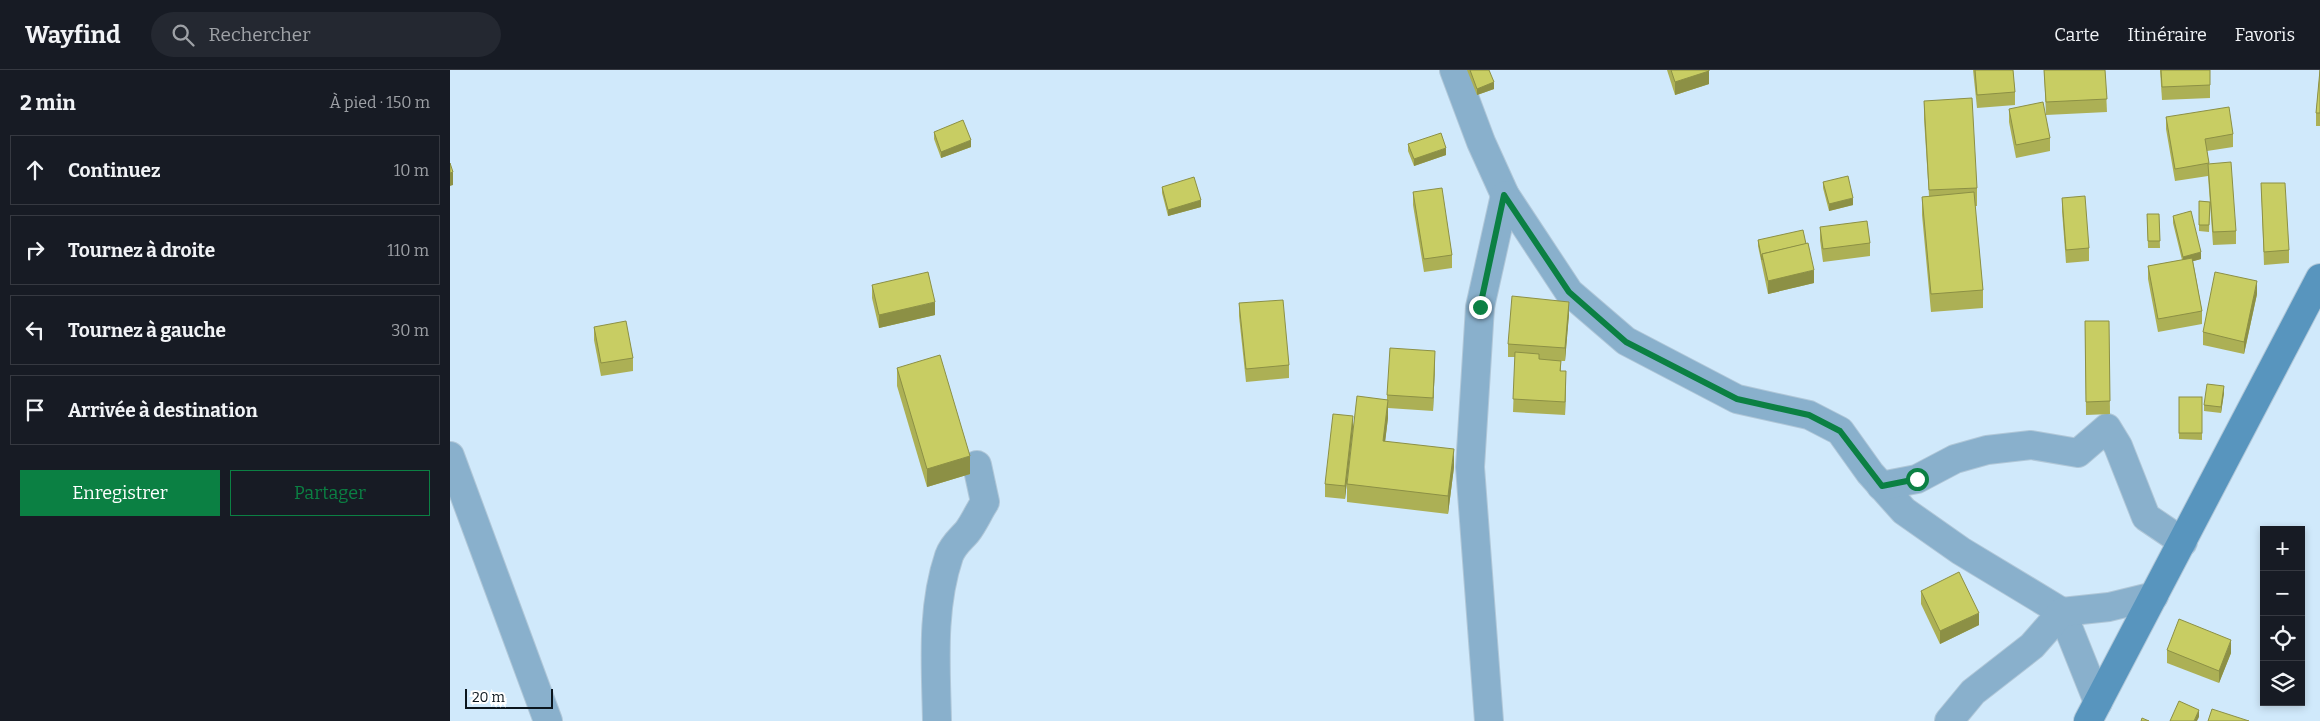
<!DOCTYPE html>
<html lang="fr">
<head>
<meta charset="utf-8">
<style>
  :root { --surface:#171b24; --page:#242831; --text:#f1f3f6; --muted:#9ea1a6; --line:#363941; --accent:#0b8043 }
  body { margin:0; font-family:Bitter,serif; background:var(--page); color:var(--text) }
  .controls { position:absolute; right:15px; bottom:15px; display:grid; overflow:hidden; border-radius:0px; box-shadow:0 2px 8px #0003 }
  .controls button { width:45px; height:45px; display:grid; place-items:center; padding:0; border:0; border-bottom:1px solid var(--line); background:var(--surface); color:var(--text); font:25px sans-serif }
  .scale { position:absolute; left:15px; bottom:12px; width:88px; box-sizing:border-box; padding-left:5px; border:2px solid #0b161e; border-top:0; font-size:14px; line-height:18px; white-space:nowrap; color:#0b161e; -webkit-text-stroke:4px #fff; paint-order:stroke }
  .stop { position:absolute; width:15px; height:15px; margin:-11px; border:4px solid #0b8043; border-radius:50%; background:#fff }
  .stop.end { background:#0b8043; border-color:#fff; box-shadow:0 1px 5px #0008 }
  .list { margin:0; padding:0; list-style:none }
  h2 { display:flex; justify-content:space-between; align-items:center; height:65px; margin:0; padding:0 20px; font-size:21px }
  h2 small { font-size:16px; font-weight:400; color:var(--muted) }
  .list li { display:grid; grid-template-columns:32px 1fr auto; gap:15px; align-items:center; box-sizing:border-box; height:70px; margin:0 10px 10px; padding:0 10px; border:1px solid var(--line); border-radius:0px }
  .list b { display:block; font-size:19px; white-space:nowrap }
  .list em { font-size:16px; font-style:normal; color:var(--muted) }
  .actions { display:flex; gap:10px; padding:15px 20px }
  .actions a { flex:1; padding:11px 0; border:1px solid var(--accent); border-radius:0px; text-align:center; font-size:18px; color:var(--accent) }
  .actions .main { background:var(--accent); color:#fff }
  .icon { flex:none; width:28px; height:28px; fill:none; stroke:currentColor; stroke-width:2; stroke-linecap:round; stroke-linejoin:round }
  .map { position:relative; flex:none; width:1870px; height:651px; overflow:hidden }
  header { display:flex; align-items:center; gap:30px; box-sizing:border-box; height:70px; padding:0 25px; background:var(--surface); border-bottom:1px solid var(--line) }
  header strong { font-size:24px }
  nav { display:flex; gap:28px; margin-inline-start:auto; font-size:18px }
  .search { width:350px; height:45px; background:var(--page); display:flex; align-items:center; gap:12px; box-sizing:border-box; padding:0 18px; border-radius:28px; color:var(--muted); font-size:19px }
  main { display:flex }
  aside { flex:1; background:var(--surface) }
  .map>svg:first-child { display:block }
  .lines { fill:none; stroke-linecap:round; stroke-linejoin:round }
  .minor-casing { stroke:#b0c7d8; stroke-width:30 }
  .secondary-casing { stroke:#b0c7d8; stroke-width:30 }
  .minor { stroke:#89b0cc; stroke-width:28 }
  .secondary { stroke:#5895be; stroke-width:28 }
  .wall { fill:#acb055 }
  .shaded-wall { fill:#8c9045 }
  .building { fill:#c8cd63; stroke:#8c9045 }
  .route { stroke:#0b8043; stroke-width:6 }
</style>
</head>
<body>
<header>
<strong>Wayfind</strong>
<div class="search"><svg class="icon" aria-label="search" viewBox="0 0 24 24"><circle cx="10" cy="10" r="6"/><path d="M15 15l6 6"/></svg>Rechercher</div>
<nav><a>Carte</a><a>Itinéraire</a><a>Favoris</a></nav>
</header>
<main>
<aside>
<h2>2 min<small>À pied · 150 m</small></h2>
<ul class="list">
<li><svg class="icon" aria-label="ahead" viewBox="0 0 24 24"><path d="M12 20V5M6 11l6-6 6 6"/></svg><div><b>Continuez</b></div><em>10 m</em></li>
<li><svg class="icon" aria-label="right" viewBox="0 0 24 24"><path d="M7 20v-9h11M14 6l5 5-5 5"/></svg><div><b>Tournez à droite</b></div><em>110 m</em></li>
<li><svg class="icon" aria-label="left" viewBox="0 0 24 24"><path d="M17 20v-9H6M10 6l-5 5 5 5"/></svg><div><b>Tournez à gauche</b></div><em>30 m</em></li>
<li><svg class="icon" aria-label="arrive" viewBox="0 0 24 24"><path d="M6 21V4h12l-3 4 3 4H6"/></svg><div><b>Arrivée à destination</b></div></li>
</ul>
<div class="actions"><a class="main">Enregistrer</a><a>Partager</a></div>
</aside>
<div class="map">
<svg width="1870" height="651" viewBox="0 0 1870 651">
  <rect width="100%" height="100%" fill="#d0e9fb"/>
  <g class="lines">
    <!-- minor casing -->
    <g class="minor-casing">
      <g id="minor">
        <path d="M1004 0 1031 72 1055 125 1119 222 1176 271 1287 329 1359 345 1390 361 1420 403 1454 441 1511 481 1612 542 1648 632"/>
        <path d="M0 386 98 651"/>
        <path d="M1431 416 1467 409 1505 389 1537 380 1581 375 1628 383 1657 358 1668 376 1696 447 1733 472"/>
        <path d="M487 651C486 597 481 539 499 486 503 475 510 470 517 462 524 453 529 441 535 432L527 395"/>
        <path d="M1039 651 1020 397 1030 237 1055 125"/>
        <path d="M1499 651 1523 622 1582 576 1612 542 1659 537 1704 526"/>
      </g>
    </g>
    <!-- secondary casing -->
    <g class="secondary-casing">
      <path id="secondary" d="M1638 651 1870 208"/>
    </g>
    <!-- minor -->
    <use href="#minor" class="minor"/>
    <!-- secondary -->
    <use href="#secondary" class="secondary"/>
  </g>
  <!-- wall -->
  <g class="wall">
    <path d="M1017 0H1039L1044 19 1027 25Z"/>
    <path d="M1217 0H1259V14L1225 25Z"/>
    <path d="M1523 0H1563L1565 22V35L1527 38Z"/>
    <path d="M1594 0H1655L1657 42 1596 45Z"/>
    <path d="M1710 0H1760V28L1712 30Z"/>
    <path d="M1870 0V56H1866V43Z"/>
    <path d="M1474 31 1527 118V136H1525L1533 220V238L1481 242 1472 145V127L1479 126 1474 49Z"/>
    <path d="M1559 39 1600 68V81L1566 88 1559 52Z"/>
    <path d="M1716 47 1783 64V77L1757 81 1759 94 1786 161V174L1763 175 1758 106 1725 111 1716 59Z"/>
    <path d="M484 62 521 77 491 88 484 69Z"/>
    <path d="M958 74 996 85 964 96 958 81Z"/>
    <path d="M1373 112 1403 135 1379 141 1373 118Z"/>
    <path d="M1811 113 1839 180V193L1814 195Z"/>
    <path d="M712 117 751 137 718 146 712 123Z"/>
    <path d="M963 122 1002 185V198L974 202 963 135Z"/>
    <path d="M1612 128 1639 178V191L1616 193 1612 141Z"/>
    <path d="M1749 131 1760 132 1759 162 1749 161Z"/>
    <path d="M1697 144H1709L1710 178H1698Z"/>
    <path d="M1723 146 1751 189 1743 191 1752 241V254L1708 262 1698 209V196L1732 190 1723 153Z"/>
    <path d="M1370 157 1420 173V186L1373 192 1370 170Z"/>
    <path d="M1308 170 1364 213 1318 224 1308 176Z"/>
    <path d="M422 215 485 245 429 258 422 228Z"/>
    <path d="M1807 224 1794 284 1753 275V262Z"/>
    <path d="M789 233 839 295V308L796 312 789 246Z"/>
    <path d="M1119 244 1115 291H1111V301L1116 314 1115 345 1063 342 1065 287H1058V274Z"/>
    <path d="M1635 251H1659L1660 344 1636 345Z"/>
    <path d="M144 257 183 288V301L151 306 144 270Z"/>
    <path d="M985 294 983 341 938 338V348L935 371 1004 397 998 444 897 432V414L937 329V325Z"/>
    <path d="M447 298 520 404 477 417 447 316Z"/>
    <path d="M1774 323 1771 343 1754 341V335Z"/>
    <path d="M1729 327H1752V370L1729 369Z"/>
    <path d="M903 359 895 429 875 427V414Z"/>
    <path d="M1471 521 1529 555 1490 574 1471 534Z"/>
    <path d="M1717 580 1781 583 1769 613 1717 593Z"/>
  </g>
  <!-- shaded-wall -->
  <g class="shaded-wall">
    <path d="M1259 1V14L1225 25V12Z"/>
    <path d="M1044 12V19L1027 25V19Z"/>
    <path d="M521 70V77L491 88V82Z"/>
    <path d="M996 78V85L964 96V89Z"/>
    <path d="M3 102V115L0 116V103Z"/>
    <path d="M1403 128V135L1379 141V134Z"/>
    <path d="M751 130V137L718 146V140Z"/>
    <path d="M1751 182V189L1733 194V187Z"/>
    <path d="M1364 200V213L1318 224V211Z"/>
    <path d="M1807 211V224L1794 284V272Z"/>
    <path d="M485 232V245L429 258V245Z"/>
    <path d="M1119 232V244L1115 291V278Z"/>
    <path d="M985 281V294L983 341V328Z"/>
    <path d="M1116 301V314L1115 345V332Z"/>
    <path d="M1774 316V323L1771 343V337Z"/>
    <path d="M938 330V348L933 389V371Z"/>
    <path d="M903 346V359L895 429V416Z"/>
    <path d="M1004 379V397L998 444V426Z"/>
    <path d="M520 386V404L477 417V399Z"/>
    <path d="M1529 543V555L1490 574V561Z"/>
    <path d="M1781 570V583L1769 613V601Z"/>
    <path d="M1749 640V647L1747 651H1744Z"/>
  </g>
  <!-- building -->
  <g class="building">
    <path d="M1020 0H1039L1044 12 1027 19Z"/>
    <path d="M1221 0H1259V1L1225 12Z"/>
    <path d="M1525 0H1563L1565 22 1527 25Z"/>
    <path d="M1594 0H1655L1657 29 1596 32Z"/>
    <path d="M1711 0H1760V15L1712 17Z"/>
    <path d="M1870 0V43H1866Z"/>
    <path d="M1522 28 1527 118 1479 120 1474 31Z"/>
    <path d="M1593 32 1600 68 1566 75 1559 39Z"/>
    <path d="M1779 37 1783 64 1755 69 1759 93 1725 99 1716 47Z"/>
    <path d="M513 50 521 70 491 82 484 62Z"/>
    <path d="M991 63 996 78 964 89 958 74Z"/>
    <path d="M1781 92 1786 161 1763 162 1758 94Z"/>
    <path d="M0 93 3 102 0 103Z"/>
    <path d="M1398 106 1403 128 1379 134 1373 112Z"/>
    <path d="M744 107 751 130 718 140 712 117Z"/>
    <path d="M1811 113H1835L1839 180 1814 182Z"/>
    <path d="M992 118 1002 185 974 189 963 122Z"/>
    <path d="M1524 122 1533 220 1481 224 1472 127Z"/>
    <path d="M1635 126 1639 178 1616 180 1612 128Z"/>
    <path d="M1749 131 1760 132 1759 155H1749Z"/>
    <path d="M1741 141 1751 182 1733 187 1723 146Z"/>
    <path d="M1697 144H1709L1710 171H1698Z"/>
    <path d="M1417 151 1420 173 1373 179 1370 157Z"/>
    <path d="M1353 160 1356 174 1312 184V190L1308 170Z"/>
    <path d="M1358 173 1364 200 1318 211 1312 184Z"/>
    <path d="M1742 188 1752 241 1708 249 1698 196Z"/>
    <path d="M478 202 485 232 429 245 422 215Z"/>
    <path d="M1765 202 1807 211 1794 272 1753 262Z"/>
    <path d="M1062 226 1119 232 1115 278 1058 274Z"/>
    <path d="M833 230 839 295 796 299 789 233Z"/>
    <path d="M176 251 183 288 151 293 144 257Z"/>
    <path d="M1635 251H1659L1660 331 1636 332Z"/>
    <path d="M940 278 985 281 983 328 937 325Z"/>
    <path d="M1065 282 1089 284V289L1111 291 1110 301H1116L1115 332 1063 329Z"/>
    <path d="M490 285 520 386 477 399 447 298Z"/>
    <path d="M1757 314 1774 316 1771 337 1754 335Z"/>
    <path d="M907 326 938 330 933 371 1004 379 998 426 897 414Z"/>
    <rect x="1729" y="327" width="23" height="36"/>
    <path d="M883 344 903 346 895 416 875 414Z"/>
    <path d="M1509 502 1529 543 1490 561 1471 521Z"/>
    <path d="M1729 549 1781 570 1769 601 1717 580Z"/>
    <path d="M1729 631 1749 640 1744 651H1720Z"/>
    <path d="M1762 639 1799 651H1758Z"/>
    <path d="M1692 648 1699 651H1691Z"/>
  </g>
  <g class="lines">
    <!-- route -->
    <path class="route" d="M1030 237 1054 125 1119 222 1176 272 1287 329 1359 345 1390 361 1432 416 1467 409"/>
  </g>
</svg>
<div class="controls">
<button>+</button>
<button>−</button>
<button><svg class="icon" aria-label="locate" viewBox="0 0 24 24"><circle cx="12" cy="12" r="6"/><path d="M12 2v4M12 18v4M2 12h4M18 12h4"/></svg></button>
<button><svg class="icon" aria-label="layers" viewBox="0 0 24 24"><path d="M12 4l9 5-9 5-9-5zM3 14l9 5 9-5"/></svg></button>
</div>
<div class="scale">20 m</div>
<div class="stop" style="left:1467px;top:409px"></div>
<div class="stop end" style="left:1030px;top:237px"></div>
</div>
</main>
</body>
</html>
